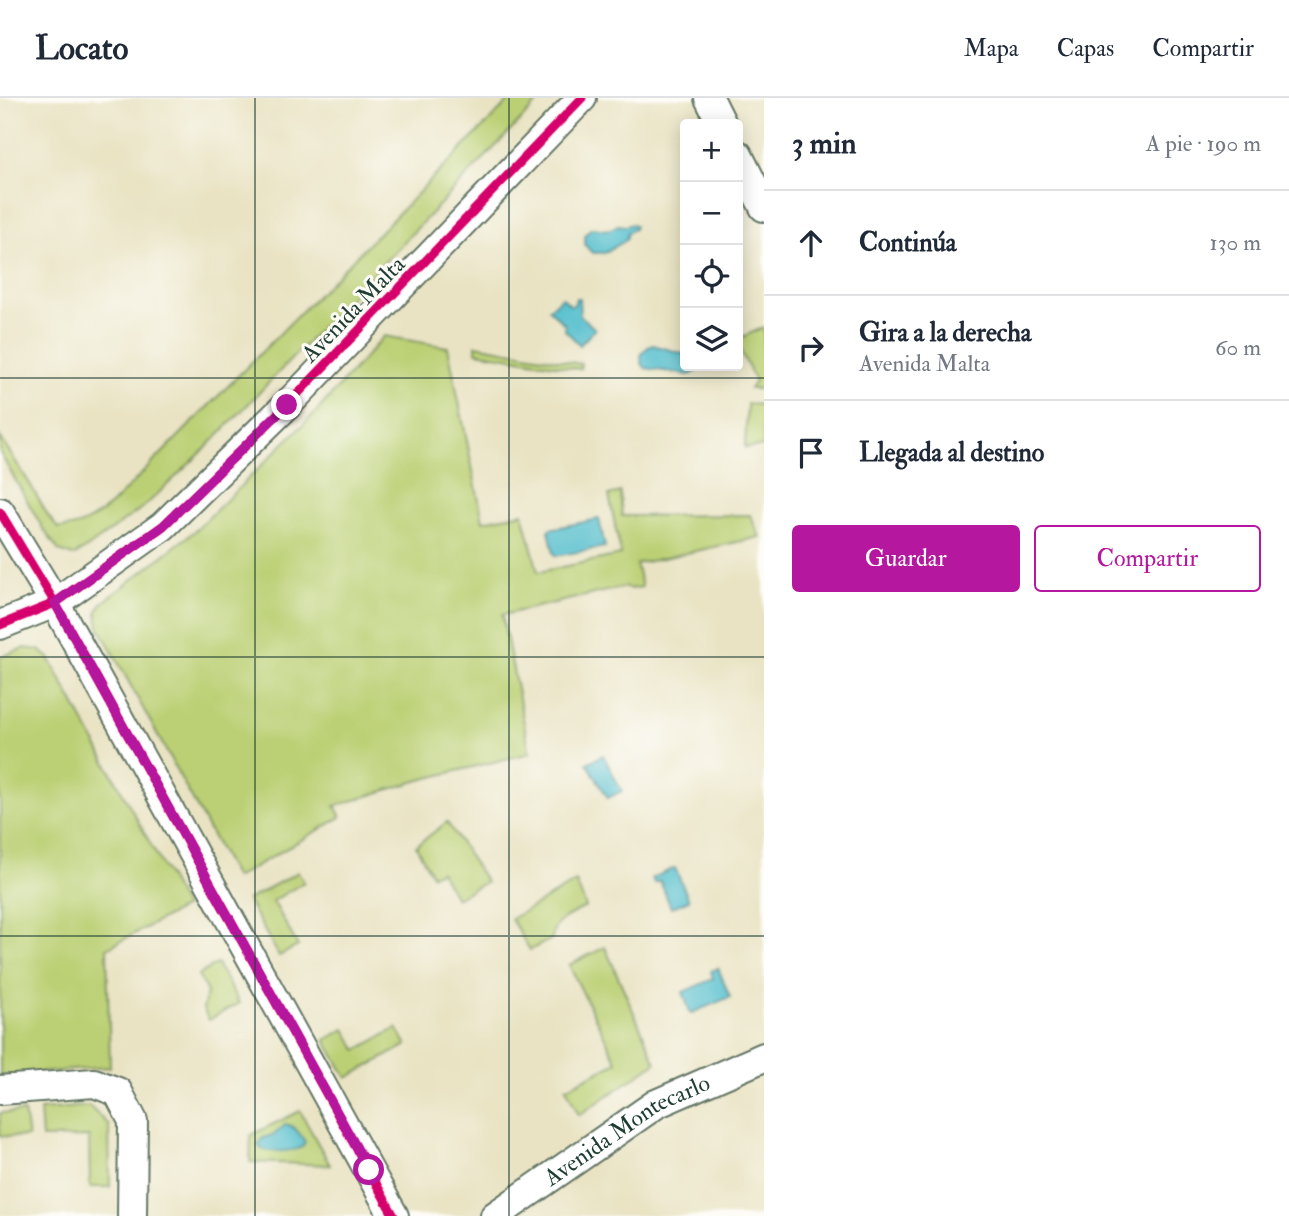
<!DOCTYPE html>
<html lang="es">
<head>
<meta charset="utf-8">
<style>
  :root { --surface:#fff; --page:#f2f2f3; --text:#1f2937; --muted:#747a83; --line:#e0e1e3; --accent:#b5179e }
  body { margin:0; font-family:"IM FELL Double Pica",serif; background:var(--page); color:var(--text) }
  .controls { position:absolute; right:21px; top:21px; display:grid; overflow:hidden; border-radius:7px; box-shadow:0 4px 18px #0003 }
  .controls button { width:63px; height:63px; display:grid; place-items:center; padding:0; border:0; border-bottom:2px solid var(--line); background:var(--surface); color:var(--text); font:35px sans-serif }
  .stop { position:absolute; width:21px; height:21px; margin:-16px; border:5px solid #b5179e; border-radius:50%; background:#fff }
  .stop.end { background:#b5179e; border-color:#fff; box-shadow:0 2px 7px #0008 }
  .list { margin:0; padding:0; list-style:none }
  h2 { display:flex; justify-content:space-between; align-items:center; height:91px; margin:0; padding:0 28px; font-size:30px }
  h2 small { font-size:23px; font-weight:400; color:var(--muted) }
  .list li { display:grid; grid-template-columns:46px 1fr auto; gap:21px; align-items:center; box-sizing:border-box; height:105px; padding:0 28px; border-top:2px solid var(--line) }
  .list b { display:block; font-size:26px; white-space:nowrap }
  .list p { margin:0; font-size:23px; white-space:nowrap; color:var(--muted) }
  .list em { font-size:23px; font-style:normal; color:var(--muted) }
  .actions { display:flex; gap:14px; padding:21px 28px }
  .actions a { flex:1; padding:16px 0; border:2px solid var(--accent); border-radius:7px; text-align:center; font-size:24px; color:var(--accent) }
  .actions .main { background:var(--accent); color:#fff }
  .icon { flex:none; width:38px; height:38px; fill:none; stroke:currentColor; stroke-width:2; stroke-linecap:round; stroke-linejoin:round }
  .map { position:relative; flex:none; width:764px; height:1118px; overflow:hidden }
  header { display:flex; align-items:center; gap:42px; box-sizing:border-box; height:98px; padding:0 35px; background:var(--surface); border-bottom:2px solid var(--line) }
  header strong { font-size:33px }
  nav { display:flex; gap:38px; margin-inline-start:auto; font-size:24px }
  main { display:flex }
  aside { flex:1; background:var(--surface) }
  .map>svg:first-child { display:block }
  .green { fill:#bbd074; stroke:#6d8654; stroke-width:2 }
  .water { fill:#51bdcc; stroke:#387d80; stroke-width:2 }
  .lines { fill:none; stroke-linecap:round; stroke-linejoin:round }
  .minor-casing { stroke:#676; stroke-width:32 }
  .minor { stroke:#fff; stroke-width:28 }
  .cycleway-casing { stroke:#fdfcf7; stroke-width:13 }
  .cycleway { stroke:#d6006c; stroke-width:9 }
  .route { stroke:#b5179e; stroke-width:9 }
  .grid { fill:none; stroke:#1f3d34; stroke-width:2; stroke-opacity:0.55 }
  .labels { text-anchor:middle; stroke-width:6; stroke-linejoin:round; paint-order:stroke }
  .street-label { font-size:24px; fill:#1f3d34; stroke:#fdfcf7 }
</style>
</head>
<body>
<header>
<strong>Locato</strong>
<nav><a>Mapa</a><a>Capas</a><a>Compartir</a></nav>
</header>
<main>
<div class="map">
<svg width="764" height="1118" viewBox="0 0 764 1118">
  <rect width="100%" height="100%" fill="#fdfcf7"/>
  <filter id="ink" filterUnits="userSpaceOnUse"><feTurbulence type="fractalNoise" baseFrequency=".0143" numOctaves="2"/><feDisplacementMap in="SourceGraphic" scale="14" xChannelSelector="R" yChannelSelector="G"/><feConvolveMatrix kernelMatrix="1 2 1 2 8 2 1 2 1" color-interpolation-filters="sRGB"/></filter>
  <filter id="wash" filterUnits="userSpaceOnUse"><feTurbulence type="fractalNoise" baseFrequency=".00686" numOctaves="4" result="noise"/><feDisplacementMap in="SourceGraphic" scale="28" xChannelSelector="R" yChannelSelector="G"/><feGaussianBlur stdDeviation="1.57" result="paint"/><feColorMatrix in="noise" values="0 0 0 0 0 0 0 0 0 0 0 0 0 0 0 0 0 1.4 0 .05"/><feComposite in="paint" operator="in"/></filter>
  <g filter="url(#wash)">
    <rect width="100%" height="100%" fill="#e9e3c3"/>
    <!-- green -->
    <g class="green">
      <path d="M512 0H542L205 351 146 407 84 452 73 458 59 453 42 429 0 355V339L30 386 48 418 58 430C80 431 94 420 111 407Z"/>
      <path d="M764 229V291H750L755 283 738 248V241Z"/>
      <path d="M384 238 448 249 483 423 523 415 538 474 621 457 609 397 620 394 622 418 750 417 760 439 636 466 642 489 631 491 624 489 502 517 530 655 420 682 335 708 341 719 235 780 99 529 97 515 101 506 196 432 317 313Z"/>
      <path d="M476 247 581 266 580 271 476 254Z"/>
      <path d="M747 306 764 307V348L745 350Z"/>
      <path d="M25 550 39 552 49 560 185 809 107 850 110 969 0 978V559Z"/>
      <path d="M447 724 486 784 456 800 440 773 432 777 416 748Z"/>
      <path d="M298 774 304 784 273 803 298 848 279 858 247 802Z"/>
      <path d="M576 784 586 809C572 816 552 822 552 841L530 852 511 821Z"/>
      <path d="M605 849 656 965 579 1017 566 990 617 964 569 867Z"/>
      <path d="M217 866 239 905 209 922 203 911 207 894 198 877Z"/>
      <path d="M397 930 407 947 347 980 325 942 345 931 357 952Z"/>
      <path d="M89 1008 109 1027 110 1089H90L89 1039 42 1040 40 1012Z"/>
      <path d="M300 1013 330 1067 250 1064 251 1037Z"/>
      <path d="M24 1014 28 1039 0 1038V1015Z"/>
    </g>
    <!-- water -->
    <g class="water">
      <path d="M632 126 635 128 634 131 628 134 626 142 605 155H592L585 147V137L591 130C604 130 606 135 618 127L626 128Z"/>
      <path d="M562 199 570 207H574L576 200H579L580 217 595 231 580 247 565 232V227L549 211Z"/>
      <path d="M653 247 685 256V268H698C698 274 694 275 689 277L645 270 641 264V256L648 249Z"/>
      <path d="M599 421 605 449 556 458 554 456 549 433 550 431Z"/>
      <path d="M603 657 622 693 608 700 587 665Z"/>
      <path d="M675 770 689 802 671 810 660 783 654 785 652 780Z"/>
      <path d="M718 870 730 899 692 915 690 914 683 894 713 881 711 873Z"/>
      <path d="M286 1026C296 1029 300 1036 305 1044 304 1046 303 1048 302 1049 297 1053 268 1055 262 1051 260 1050 259 1048 258 1047L263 1040 275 1036Z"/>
    </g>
  </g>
  <g filter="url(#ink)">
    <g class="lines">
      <!-- minor casing -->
      <g class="minor-casing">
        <g id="minor">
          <path d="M709 0 722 26"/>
          <path d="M738 57 764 109"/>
          <path d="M0 414 55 505 394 1118"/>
          <path d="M0 527 55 505 163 428 287 307 582 0"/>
          <path d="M0 992 94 985 118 994 133 1023 132 1118"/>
          <path id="s1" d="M495 1118 656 1006 764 959"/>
        </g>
      </g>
      <!-- minor -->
      <use href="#minor" class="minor"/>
      <!-- cycleway casing -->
      <g class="cycleway-casing">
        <g id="cycleway">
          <path d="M0 414 55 505 394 1118"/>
          <path d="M0 527 55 505 163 428 287 307 582 0"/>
        </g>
      </g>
      <!-- cycleway -->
      <use href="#cycleway" class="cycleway"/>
    </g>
  </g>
  <g class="lines" filter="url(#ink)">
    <!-- route -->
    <path class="route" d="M287 307 163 428 55 505 369 1072"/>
  </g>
  <!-- grid -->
  <path class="grid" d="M255 0V1118M509 0V1118M0 280H764M0 559H764M0 838H764"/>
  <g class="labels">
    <!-- street labels -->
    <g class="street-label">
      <text transform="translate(353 211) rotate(-46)" y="8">Avenida Malta</text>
      <text dy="8" stroke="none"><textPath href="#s1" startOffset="158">Avenida Montecarlo</textPath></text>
    </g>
  </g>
</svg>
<div class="controls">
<button>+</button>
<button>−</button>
<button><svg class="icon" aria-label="locate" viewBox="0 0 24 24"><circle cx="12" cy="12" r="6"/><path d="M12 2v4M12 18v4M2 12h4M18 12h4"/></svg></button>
<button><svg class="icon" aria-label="layers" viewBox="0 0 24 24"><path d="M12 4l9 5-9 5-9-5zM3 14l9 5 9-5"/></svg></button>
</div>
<div class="stop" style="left:369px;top:1072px"></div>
<div class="stop end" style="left:287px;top:307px"></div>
</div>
<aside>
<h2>3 min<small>A pie · 190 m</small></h2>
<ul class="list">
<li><svg class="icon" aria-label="ahead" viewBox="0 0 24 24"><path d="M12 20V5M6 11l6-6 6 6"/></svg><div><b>Continúa</b></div><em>130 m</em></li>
<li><svg class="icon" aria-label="right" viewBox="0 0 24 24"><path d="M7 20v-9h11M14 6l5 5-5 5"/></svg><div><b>Gira a la derecha</b><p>Avenida Malta</p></div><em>60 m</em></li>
<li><svg class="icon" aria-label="arrive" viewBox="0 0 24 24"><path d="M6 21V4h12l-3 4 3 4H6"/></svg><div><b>Llegada al destino</b></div></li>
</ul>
<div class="actions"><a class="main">Guardar</a><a>Compartir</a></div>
</aside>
</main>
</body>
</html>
